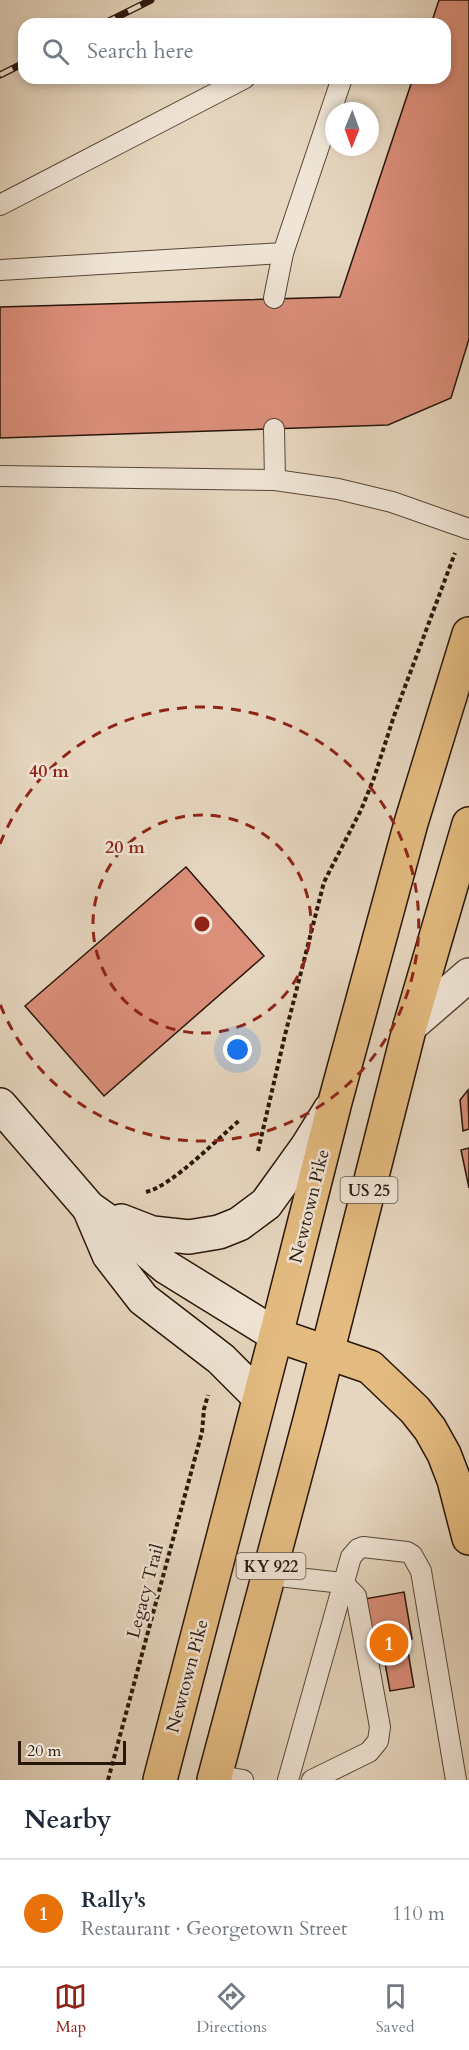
<!DOCTYPE html>
<html lang="en">
<head>
<meta charset="utf-8">
<style>
  :root { --surface:#fff; --page:#f6f6f7; --text:#1f2937; --muted:#747a83; --line:#e0e1e3; --accent:#8f2418 }
  body { margin:0; font-family:Cardo,serif; background:var(--page); color:var(--text) }
  .compass { position:absolute; left:325px; top:102px; width:54px; height:54px; border-radius:50%; background:var(--surface); box-shadow:0 3px 9px #0003; rotate:181deg }
  .scale { position:absolute; left:18px; bottom:15px; width:108px; box-sizing:border-box; padding-left:6px; border:3px solid #29160a; border-top:0; font-size:16px; line-height:21px; white-space:nowrap; color:#29160a; -webkit-text-stroke:4px #efe4d5; paint-order:stroke }
  .you { position:absolute; left:238px; top:1050px; width:21px; height:21px; margin:-15px; border:4px solid #fff; border-radius:50%; background:#1a73e8; box-shadow:0 0 0 9px #1a73e833 }
  .badge { display:grid; place-items:center; width:39px; height:39px; border-radius:50%; background:var(--accent); color:#fff; font-size:20px; font-weight:700 }
  .pin { position:absolute; translate:-50% -50%; border:3px solid #fff; box-shadow:0 2px 6px #0006 }
  .list { margin:0; padding:0; list-style:none }
  h2 { display:flex; justify-content:space-between; align-items:center; height:78px; margin:0; padding:0 24px; font-size:26px }
  h2 small { font-size:20px; font-weight:400; color:var(--muted) }
  .list li { display:grid; grid-template-columns:39px 1fr auto; gap:18px; align-items:center; box-sizing:border-box; height:108px; padding:0 24px; border-top:2px solid var(--line) }
  .list b { display:block; font-size:22px; white-space:nowrap }
  .list p { margin:0; font-size:20px; white-space:nowrap; color:var(--muted) }
  .list em { font-size:20px; font-style:normal; color:var(--muted) }
  .icon { flex:none; width:33px; height:33px; fill:none; stroke:currentColor; stroke-width:2; stroke-linecap:round; stroke-linejoin:round }
  .map { position:relative; flex:none; width:469px; height:1780px; overflow:hidden }
  .search { position:absolute; background:var(--surface); box-shadow:0 3px 9px #0003; left:18px; right:18px; top:18px; height:66px; display:flex; align-items:center; gap:15px; box-sizing:border-box; padding:0 21px; border-radius:18px; color:var(--muted); font-size:22px }
  .sheet { height:186px; background:var(--surface) }
  nav { display:flex; justify-content:space-around; align-items:center; box-sizing:border-box; height:84px; border-top:2px solid var(--line); background:var(--surface); font-size:16px; color:var(--muted) }
  nav a { display:grid; justify-items:center; gap:3px }
  nav .on { color:var(--accent) }
  .map>svg:first-child { display:block }
  .building { fill:#db8e7a; stroke:#29160a; stroke-width:1.5 }
  .lines { fill:none; stroke-linecap:round; stroke-linejoin:round }
  .service-casing { stroke:#584637; stroke-width:22 }
  .minor-casing { stroke:#584637; stroke-width:36 }
  .secondary-casing { stroke:#29160a; stroke-width:36 }
  .primary-casing { stroke:#29160a; stroke-width:36 }
  .path { stroke:#29160a; stroke-width:4; stroke-dasharray:4.5 3; stroke-linecap:butt }
  .service { stroke:#efe4d5; stroke-width:20 }
  .minor { stroke:#efe4d5; stroke-width:33 }
  .secondary { stroke:#efe4d5; stroke-width:33 }
  .primary { stroke:#e3bb80; stroke-width:33 }
  .rail-casing { stroke:#29160a; stroke-width:7 }
  .rail { stroke:#efe4d5; stroke-width:4.5; stroke-dasharray:14; stroke-linecap:butt }
  .ring { fill:none; stroke:#8f2418; stroke-width:3; stroke-dasharray:10 8 }
  .labels { text-anchor:middle; stroke-width:5; stroke-linejoin:round; paint-order:stroke }
  .shield { fill:#efe4d5; stroke:#645447; stroke-width:1.5 }
  .shield-label { font-size:16px; font-weight:bold; fill:#29160a }
  .street-label { font-size:18px; fill:#29160a; stroke:#efe4d5 }
  .centre { fill:#8f2418; stroke:#efe4d5; stroke-width:3 }
  .ring-label { font-size:18px; text-anchor:middle; font-weight:bold; fill:#8f2418; stroke:#efe4d5; stroke-width:5; stroke-linejoin:round; paint-order:stroke }
</style>
</head>
<body>
<div class="map">
<svg width="469" height="1780" viewBox="0 0 469 1780">
  <rect width="100%" height="100%" fill="#e6d6bf"/>
  <filter id="stains"><feTurbulence type="fractalNoise" baseFrequency=".00333" numOctaves="4"/><feColorMatrix values="0 0 0 0 .2 0 0 0 0 .09 0 0 0 0 .02 0 0 0 .5 -.17"/></filter>
  <radialGradient id="worn" r=".72"><stop offset=".6" stop-color="#630" stop-opacity="0"/><stop offset="1" stop-color="#630" stop-opacity=".3"/></radialGradient>
  <!-- building -->
  <g class="building">
    <path d="M439 0H469V339L451 398 388 425 0 438V307L340 297 413 78H445V24H431Z"/>
    <path d="M186 867 264 956 104 1096 25 1006Z"/>
    <path d="M468 1090 469 1129 463 1131 460 1100Z"/>
    <path d="M469 1148V1188L461 1150Z"/>
    <path d="M404 1592 412 1639 406 1640 414 1687 390 1691 382 1646 373 1648 364 1599Z"/>
  </g>
  <g class="lines">
    <!-- service casing -->
    <g class="service-casing">
      <g id="service">
        <path d="M0 205 245 78"/>
        <path d="M0 270 283 253 342 78"/>
        <path d="M274 298 283 253"/>
        <path d="M274 429 275 480"/>
        <path d="M0 476 275 480 338 489 392 502 469 529"/>
        <path d="M269 1575 343 1583 356 1596 380 1727 378 1741 369 1752 312 1780"/>
        <path d="M215 1775 243 1780"/>
        <path d="M288 1780 351 1557 358 1549 363 1547 407 1552 412 1555 421 1571 456 1780"/>
      </g>
    </g>
    <!-- minor casing -->
    <g class="minor-casing">
      <path id="minor" d="M410 1026 469 975"/>
    </g>
    <!-- secondary casing -->
    <g class="secondary-casing">
      <g id="secondary">
        <path d="M0 1105 89 1208 133 1239 166 1267 276 1335"/>
        <path d="M89 1208 109 1255 143 1299 221 1359 259 1397"/>
        <path d="M121 1221 152 1233 189 1237 219 1232 239 1224 266 1204 307 1147 330 1110"/>
      </g>
    </g>
    <!-- primary casing -->
    <g class="primary-casing">
      <g id="primary">
        <path d="M276 1335 370 1367 415 1410 430 1429 444 1454 454 1480 469 1538"/>
        <path d="M160 1780 276 1335 335 1102 411 823 469 634"/>
        <path d="M214 1780 310 1420 410 1026 469 824"/>
      </g>
    </g>
    <!-- path -->
    <g class="path">
      <path d="M258 1151 285 1035 324 882 361 810 374 778 394 716 455 553"/>
      <path d="M146 1192C172 1186 217 1139 240 1120"/>
      <path d="M108 1780 202 1432 204 1409 208 1395"/>
    </g>
    <!-- service -->
    <use href="#service" class="service"/>
    <!-- minor -->
    <use href="#minor" class="minor"/>
    <!-- secondary -->
    <use href="#secondary" class="secondary"/>
    <!-- primary -->
    <use href="#primary" class="primary"/>
    <!-- rail casing -->
    <g class="rail-casing">
      <g id="rail">
        <path d="M103 24 151 0"/>
        <path d="M0 75 24 63"/>
      </g>
    </g>
    <!-- rail -->
    <use href="#rail" class="rail"/>
  </g>
  <!-- distance rings -->
  <g class="ring">
    <circle cx="202" cy="924" r="109"/>
    <path d="M0 844A217 217 0 1 1 0 1004"/>
  </g>
  <g class="labels">
    <!-- shield labels -->
    <g class="shield">
      <rect x="340.5" y="1177" width="57" height="26" rx="4.5"/>
      <rect x="236.5" y="1553" width="69" height="26" rx="4.5"/>
    </g>
    <g class="shield-label">
      <text x="369" y="1196">US 25</text>
      <text x="271" y="1572">KY 922</text>
    </g>
    <!-- street labels -->
    <g class="street-label">
      <text transform="translate(309 1206) rotate(-76)" y="6">Newtown Pike</text>
      <text transform="translate(145 1591) rotate(-75)" y="6">Legacy Trail</text>
      <text transform="translate(187 1676) rotate(-75)" y="6">Newtown Pike</text>
    </g>
  </g>
  <circle cx="202" cy="924" r="9" class="centre"/>
  <g class="ring-label">
    <text x="49" y="777">40 m</text>
    <text x="125" y="853">20 m</text>
  </g>
  <rect width="100%" height="100%" filter="url(#stains)"/>
  <rect width="100%" height="100%" fill="url(#worn)"/>
</svg>
<svg class="compass" viewBox="-18 -18 36 36"><path d="M0-13l5 13h-10z" fill="#e53935"/><path d="M0 13l5-13h-10z" fill="#747a83"/></svg>
<div class="scale">20 m</div>
<div class="you"></div>
<div class="pin badge" style="left:389px;top:1643px;background:#e8710a">1</div>
<div class="search"><svg class="icon" aria-label="search" viewBox="0 0 24 24"><circle cx="10" cy="10" r="6"/><path d="M15 15l6 6"/></svg>Search here</div>
</div>
<section class="sheet">
<h2>Nearby<small></small></h2>
<ul class="list">
<li><span class="badge" style="background:#e8710a">1</span><div><b>Rally's</b><p>Restaurant · Georgetown Street</p></div><em>110 m</em></li>
</ul>
</section>
<nav>
<a class="on"><svg class="icon" aria-label="map" viewBox="0 0 24 24"><path d="M3 6l6-2 6 2 6-2v14l-6 2-6-2-6 2zM9 4v14M15 6v14"/></svg>Map</a>
<a><svg class="icon" aria-label="directions" viewBox="0 0 24 24"><path d="M12 3l9 9-9 9-9-9zM9 14v-3h6M13 9l2 2-2 2"/></svg>Directions</a>
<a><svg class="icon" aria-label="saved" viewBox="0 0 24 24"><path d="M7 4h10v16l-5-4-5 4z"/></svg>Saved</a>
</nav>
</body>
</html>
